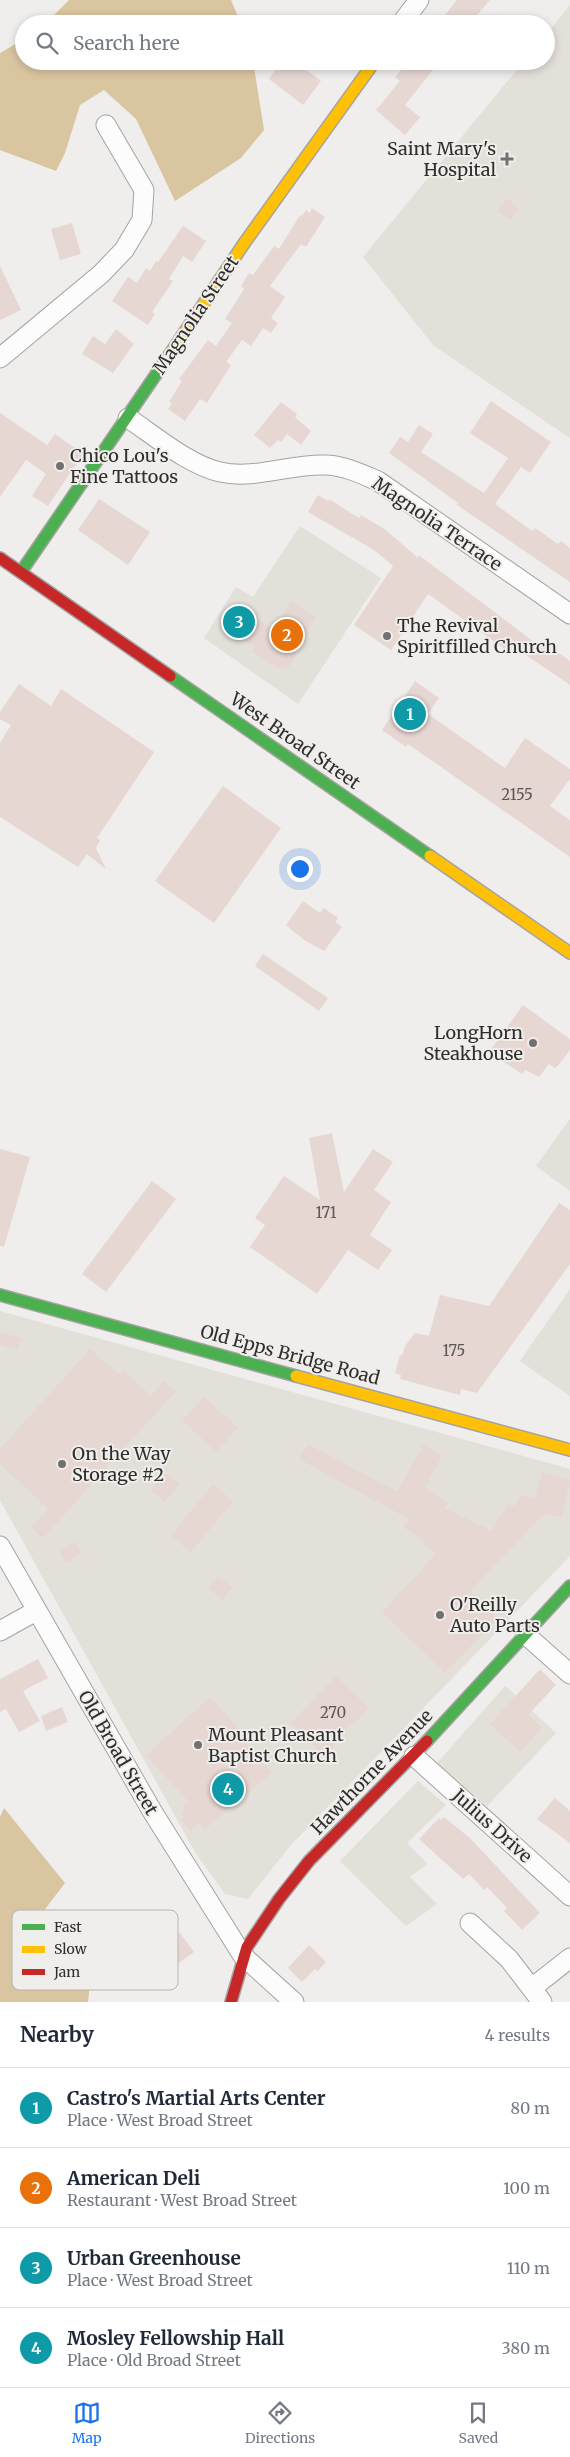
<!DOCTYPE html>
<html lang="en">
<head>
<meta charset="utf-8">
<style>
  :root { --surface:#fff; --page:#f6f6f7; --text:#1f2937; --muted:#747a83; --line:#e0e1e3; --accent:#1a73e8 }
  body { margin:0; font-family:Merriweather,serif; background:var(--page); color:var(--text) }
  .you { position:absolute; left:299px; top:868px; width:18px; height:18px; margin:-12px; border:4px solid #fff; border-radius:50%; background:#1a73e8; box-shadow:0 0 0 8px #1a73e833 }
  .badge { display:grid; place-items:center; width:32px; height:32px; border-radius:50%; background:var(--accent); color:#fff; font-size:16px; font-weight:700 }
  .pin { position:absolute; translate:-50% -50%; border:2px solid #fff; box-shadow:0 1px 5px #0006 }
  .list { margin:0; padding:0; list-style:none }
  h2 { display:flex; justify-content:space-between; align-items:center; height:65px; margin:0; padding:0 20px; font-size:21px }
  h2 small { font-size:16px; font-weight:400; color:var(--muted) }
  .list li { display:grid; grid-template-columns:32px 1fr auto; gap:15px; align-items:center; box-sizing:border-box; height:80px; padding:0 20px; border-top:1px solid var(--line) }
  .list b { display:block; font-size:19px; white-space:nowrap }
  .list p { margin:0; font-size:16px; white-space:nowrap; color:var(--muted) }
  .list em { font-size:16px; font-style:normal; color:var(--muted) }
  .icon { flex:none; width:28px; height:28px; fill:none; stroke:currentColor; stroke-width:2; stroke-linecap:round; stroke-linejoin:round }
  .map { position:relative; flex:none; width:570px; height:2002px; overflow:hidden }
  .search { position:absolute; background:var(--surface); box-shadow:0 2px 8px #0003; left:15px; right:15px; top:15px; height:55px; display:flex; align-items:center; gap:12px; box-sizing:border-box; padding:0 18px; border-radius:28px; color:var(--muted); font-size:19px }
  .sheet { height:385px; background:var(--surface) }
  nav { display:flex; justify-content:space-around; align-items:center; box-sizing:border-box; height:70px; border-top:1px solid var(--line); background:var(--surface); font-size:14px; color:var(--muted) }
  nav a { display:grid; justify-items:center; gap:2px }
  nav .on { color:var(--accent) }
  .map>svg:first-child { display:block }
  .built { fill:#e3dfd9 }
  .forest { fill:#dac5a1 }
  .building { fill:#e6d7d3 }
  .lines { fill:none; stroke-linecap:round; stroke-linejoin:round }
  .street-casing { stroke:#a4a3a1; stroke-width:21 }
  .fast-casing { stroke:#a4a3a1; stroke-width:14 }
  .slow-casing { stroke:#a4a3a1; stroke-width:14 }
  .jam-casing { stroke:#a4a3a1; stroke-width:14 }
  .street { stroke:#fdfcfc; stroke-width:19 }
  .fast { stroke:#4caf50; stroke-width:11 }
  .slow { stroke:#ffc107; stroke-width:11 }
  .jam { stroke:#c62828; stroke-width:11 }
  .poi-dot { fill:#727170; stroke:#f0eeeb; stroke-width:2 }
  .labels { text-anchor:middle; stroke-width:4; stroke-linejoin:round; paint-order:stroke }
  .number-label { font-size:15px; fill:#5d5856 }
  .poi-label { font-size:18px; fill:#2f2e2d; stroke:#f0eeeb; text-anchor:start }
  .street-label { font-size:18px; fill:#2f2e2d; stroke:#f0eeeb }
  .key { fill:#f0eeeb; stroke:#b6b4b2; stroke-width:1 }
  .key-label { font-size:14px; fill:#2f2e2d }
</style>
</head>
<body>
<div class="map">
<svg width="570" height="2002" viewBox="0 0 570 2002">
  <rect width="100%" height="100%" fill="#efeeec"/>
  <!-- built -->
  <g class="built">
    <path d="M570 5V438L434 346 363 257 524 61H546V35Z"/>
    <path d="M300 526 381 578 298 704 204 638 236 587 253 597Z"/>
    <path d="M570 1119V1191L536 1166Z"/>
    <path d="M570 1289V1396L520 1361Z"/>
    <path d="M0 1311 570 1469V1556L290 1846 248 1899 225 1894 195 1852 0 1500Z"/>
    <path d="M505 1686 556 1733 487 1806 437 1763Z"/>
    <path d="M418 1781 446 1805 407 1843 427 1864 410 1877 437 1904 406 1926 340 1861Z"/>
  </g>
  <!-- forest -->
  <g class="forest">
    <path d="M69 0H231L241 24H45Z"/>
    <path d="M24 39V61H253L264 130 241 158 175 201 136 119 104 90 80 105 65 153 56 171 0 150V53Z"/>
    <path d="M4 1808 65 1883 36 1921 92 1963 88 2002H0V1817Z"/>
  </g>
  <!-- building -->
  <g class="building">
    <path d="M457 0H490L469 24H442L448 17 445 15Z"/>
    <path d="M282 61H295L321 81 303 105 269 79Z"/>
    <path d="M409 61H440L405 105 420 117 405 135 376 110 400 81 395 77Z"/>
    <path d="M507 198 519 208 510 220 497 211Z"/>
    <path d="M312 208 325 217 306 247 301 244 270 286 285 297 271 318 278 323 271 333 263 328 251 346 242 340 226 362 231 365 207 403 200 399 185 421 168 409 172 403 169 402 182 381 179 379 208 340 216 346 232 323 225 319 244 289 241 286 249 273 253 275 274 246 279 249 300 215 302 216 306 210 310 213Z"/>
    <path d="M72 223 81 254 60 260 51 229Z"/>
    <path d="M183 226 206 241 192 262 183 256 169 279 173 281 152 312 155 314 148 325 112 301 128 277 137 283 146 268 150 271 156 261 158 262Z"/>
    <path d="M0 266 21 310 0 320Z"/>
    <path d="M116 329 134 344 113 373 82 354 93 336 105 344Z"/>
    <path d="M491 401 551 442 530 473 521 467 495 504 532 531 535 528 558 544 561 541 570 548V582L457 505 458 503 389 453 400 437 408 442 419 425 433 434 421 452 484 493 508 458 470 433Z"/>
    <path d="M281 402 297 414 295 417 311 431 301 445 287 434 281 442 278 440 270 448 254 435Z"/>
    <path d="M0 413 47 445 55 434 83 454 48 506 32 496 46 474 26 460 0 497Z"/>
    <path d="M318 495 328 501 329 499 359 518 361 515 386 530 418 558 419 555 432 565 538 645 541 640 570 661V685L517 649 513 655 428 594 391 650 354 625 393 566 374 550 308 512Z"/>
    <path d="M99 499 150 532 128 565 78 530Z"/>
    <path d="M291 601 316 617 294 653 296 655 288 668 286 667 285 669 281 667 280 669 252 652 255 647 222 625 236 605 273 629Z"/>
    <path d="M415 681 439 698 428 714 505 768 525 738 570 769V779L550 806 570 820V857L408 744 406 747 382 730Z"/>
    <path d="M19 684 51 706 61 689 154 752 97 838 100 840 96 848 106 869 87 854 78 867 0 817V743L11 725 0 719V712Z"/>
    <path d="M223 786 281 828 214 923 155 881Z"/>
    <path d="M303 901 320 913 324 908 338 918 335 922 342 927 324 951 304 940 286 925Z"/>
    <path d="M263 954 328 998 319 1011 255 966Z"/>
    <path d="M523 1005 570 1039V1050L560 1063 555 1068 549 1064 539 1077 525 1070 522 1074 489 1052Z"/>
    <path d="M332 1133 344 1192 373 1149 393 1162 374 1190 391 1202 370 1235 392 1250 378 1270 348 1250 317 1294 250 1247 265 1225 255 1218 284 1176 320 1200 309 1138Z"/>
    <path d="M0 1149 30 1157 4 1247 0 1246Z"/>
    <path d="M152 1181 176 1199 106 1292 82 1274Z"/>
    <path d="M559 1203 570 1210V1264L477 1393 461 1389 460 1395 400 1379 401 1375 395 1373 400 1355 402 1356 405 1346 415 1333 429 1336 440 1295 489 1306Z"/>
    <path d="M0 1332 21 1338 18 1350 0 1345Z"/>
    <path d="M90 1349 119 1374 123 1370 151 1396 164 1381 176 1391 43 1538 31 1527 48 1509 0 1464V1449Z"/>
    <path d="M204 1397 238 1428 216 1452 182 1420Z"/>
    <path d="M308 1444 397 1492 423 1445 442 1456 425 1488 448 1503 444 1508 492 1531 507 1504 516 1506 520 1495 535 1499 542 1472 570 1480 562 1517 544 1514 470 1591 498 1618 445 1673 382 1612 436 1554 423 1543 424 1541 403 1527 409 1519 299 1459Z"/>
    <path d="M165 1473 180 1484 165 1502 151 1491Z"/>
    <path d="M213 1484 233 1501 191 1552 171 1536Z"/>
    <path d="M75 1542 82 1553 66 1563 59 1552Z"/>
    <path d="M218 1577 232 1587 223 1600 209 1589Z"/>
    <path d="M38 1659 48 1678 23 1691 40 1721 19 1732 6 1709 0 1712V1679Z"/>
    <path d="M540 1669 556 1685 528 1715 542 1728 520 1752 490 1724Z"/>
    <path d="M336 1676 369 1708 356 1722 355 1720 324 1755 291 1723Z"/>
    <path d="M210 1697 247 1737 243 1741 272 1773 205 1829 199 1823 191 1831 181 1820 184 1817 181 1813 185 1809 182 1806 188 1801 146 1755Z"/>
    <path d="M62 1707 68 1722 46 1731 41 1716Z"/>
    <path d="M555 1798 570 1811V1843L537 1819Z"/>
    <path d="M444 1817 471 1839 540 1913 522 1930 504 1911 507 1908 487 1887 484 1890 469 1874 463 1879 419 1839 439 1818 441 1820Z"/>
    <path d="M174 1933 176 1936 180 1933 194 1952 162 1975 147 1952Z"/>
    <path d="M309 1945 326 1962 318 1971 315 1969 302 1982 288 1968Z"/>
  </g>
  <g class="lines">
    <!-- street casing -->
    <g class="street-casing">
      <g id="street">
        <path d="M401 24 419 0"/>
        <path d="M0 358 101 274 124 250 142 220 144 190 106 125"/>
        <path d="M128 418C155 436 189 465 220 472 256 480 291 463 327 465 345 466 362 474 378 481L570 614"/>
        <path d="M0 1546 152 1811 243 1956 294 2002"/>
        <path d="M0 1631 36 1611"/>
        <path d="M526 1635 570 1674"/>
        <path d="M414 1756 570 1896"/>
        <path d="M470 1923 509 1959 542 2002"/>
        <path d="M532 1988 570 1958"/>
      </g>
    </g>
    <!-- fast casing -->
    <g class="fast-casing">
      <g id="fast">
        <path d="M21 572 170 354"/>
        <path d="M170 676 430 856"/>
        <path d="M0 1295 296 1376"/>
        <path d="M427 1741 570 1586"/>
      </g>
    </g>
    <!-- slow casing -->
    <g class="slow-casing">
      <g id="slow">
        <path d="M170 354 245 242 375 61"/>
        <path d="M430 856 570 953"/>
        <path d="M296 1376 570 1450"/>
      </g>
    </g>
    <!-- jam casing -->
    <g class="jam-casing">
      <g id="jam">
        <path d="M0 558 170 676"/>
        <path d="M231 2002 247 1947 279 1899 309 1861 427 1741"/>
      </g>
    </g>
    <!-- street -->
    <use href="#street" class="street"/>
    <!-- fast -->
    <use href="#fast" class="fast"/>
    <!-- slow -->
    <use href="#slow" class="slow"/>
    <!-- jam -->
    <use href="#jam" class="jam"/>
  </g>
  <!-- markers -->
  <g class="poi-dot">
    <path d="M504.5 151.5h5v5h5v5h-5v5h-5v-5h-5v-5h5z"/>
    <circle cx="60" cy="466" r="5"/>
    <circle cx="387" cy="636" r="5"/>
    <circle cx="533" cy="1043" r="5"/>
    <circle cx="62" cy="1464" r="5"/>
    <circle cx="440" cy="1615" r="5"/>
    <circle cx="198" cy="1745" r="5"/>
  </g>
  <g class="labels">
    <!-- number labels -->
    <g class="number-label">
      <text x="517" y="800">2155</text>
      <text x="326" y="1218">171</text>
      <text x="454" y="1356">175</text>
      <text x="333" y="1718">270</text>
    </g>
    <!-- poi labels -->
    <g class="poi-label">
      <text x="496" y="155" text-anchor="end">Saint Mary's<tspan x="496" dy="21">Hospital</tspan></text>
      <text x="70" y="462">Chico Lou's<tspan x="70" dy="21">Fine Tattoos</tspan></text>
      <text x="397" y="632">The Revival<tspan x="397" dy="21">Spiritfilled Church</tspan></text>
      <text x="523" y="1039" text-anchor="end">LongHorn<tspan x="523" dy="21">Steakhouse</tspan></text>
      <text x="72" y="1460">On the Way<tspan x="72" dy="21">Storage #2</tspan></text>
      <text x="450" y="1611">O'Reilly<tspan x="450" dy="21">Auto Parts</tspan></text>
      <text x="208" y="1741">Mount Pleasant<tspan x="208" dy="21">Baptist Church</tspan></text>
    </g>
    <!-- street labels -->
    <g class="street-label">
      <text transform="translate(196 315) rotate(-56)" y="6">Magnolia Street</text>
      <text transform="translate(437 524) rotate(34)" y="6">Magnolia Terrace</text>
      <text transform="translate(295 741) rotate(35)" y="6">West Broad Street</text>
      <text transform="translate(290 1355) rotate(15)" y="6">Old Epps Bridge Road</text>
      <text transform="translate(118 1753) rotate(60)" y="6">Old Broad Street</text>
      <text transform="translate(372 1772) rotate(-46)" y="6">Hawthorne Avenue</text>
      <text transform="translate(492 1826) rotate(42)" y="6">Julius Drive</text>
    </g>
  </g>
  <!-- legend -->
  <rect x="12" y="1910" width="166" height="80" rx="8" class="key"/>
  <rect x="22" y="1924" width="23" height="6" fill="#4caf50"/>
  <rect x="22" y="1946" width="23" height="7" fill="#ffc107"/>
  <rect x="22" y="1969" width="23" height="6" fill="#c62828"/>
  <g class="key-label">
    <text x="54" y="1932">Fast</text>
    <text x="54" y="1954">Slow</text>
    <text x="54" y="1977">Jam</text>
  </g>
</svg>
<div class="you"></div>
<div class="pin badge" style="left:410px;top:714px;background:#0f9aa8">1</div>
<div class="pin badge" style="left:287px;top:635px;background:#e8710a">2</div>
<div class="pin badge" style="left:239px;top:622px;background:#0f9aa8">3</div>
<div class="pin badge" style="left:228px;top:1789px;background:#0f9aa8">4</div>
<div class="search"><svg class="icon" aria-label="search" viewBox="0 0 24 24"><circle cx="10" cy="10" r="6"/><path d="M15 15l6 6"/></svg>Search here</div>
</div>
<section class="sheet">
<h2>Nearby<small>4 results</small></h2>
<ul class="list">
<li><span class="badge" style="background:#0f9aa8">1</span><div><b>Castro's Martial Arts Center</b><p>Place · West Broad Street</p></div><em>80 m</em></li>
<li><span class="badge" style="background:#e8710a">2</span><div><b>American Deli</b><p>Restaurant · West Broad Street</p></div><em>100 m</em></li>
<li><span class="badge" style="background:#0f9aa8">3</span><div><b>Urban Greenhouse</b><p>Place · West Broad Street</p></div><em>110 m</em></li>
<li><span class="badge" style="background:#0f9aa8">4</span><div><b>Mosley Fellowship Hall</b><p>Place · Old Broad Street</p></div><em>380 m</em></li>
</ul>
</section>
<nav>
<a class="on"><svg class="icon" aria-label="map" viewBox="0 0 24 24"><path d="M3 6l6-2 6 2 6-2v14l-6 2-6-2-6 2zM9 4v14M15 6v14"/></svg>Map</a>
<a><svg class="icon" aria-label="directions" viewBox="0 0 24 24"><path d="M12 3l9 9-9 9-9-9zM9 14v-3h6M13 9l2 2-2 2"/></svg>Directions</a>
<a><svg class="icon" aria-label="saved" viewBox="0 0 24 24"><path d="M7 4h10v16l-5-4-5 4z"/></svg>Saved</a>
</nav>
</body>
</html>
